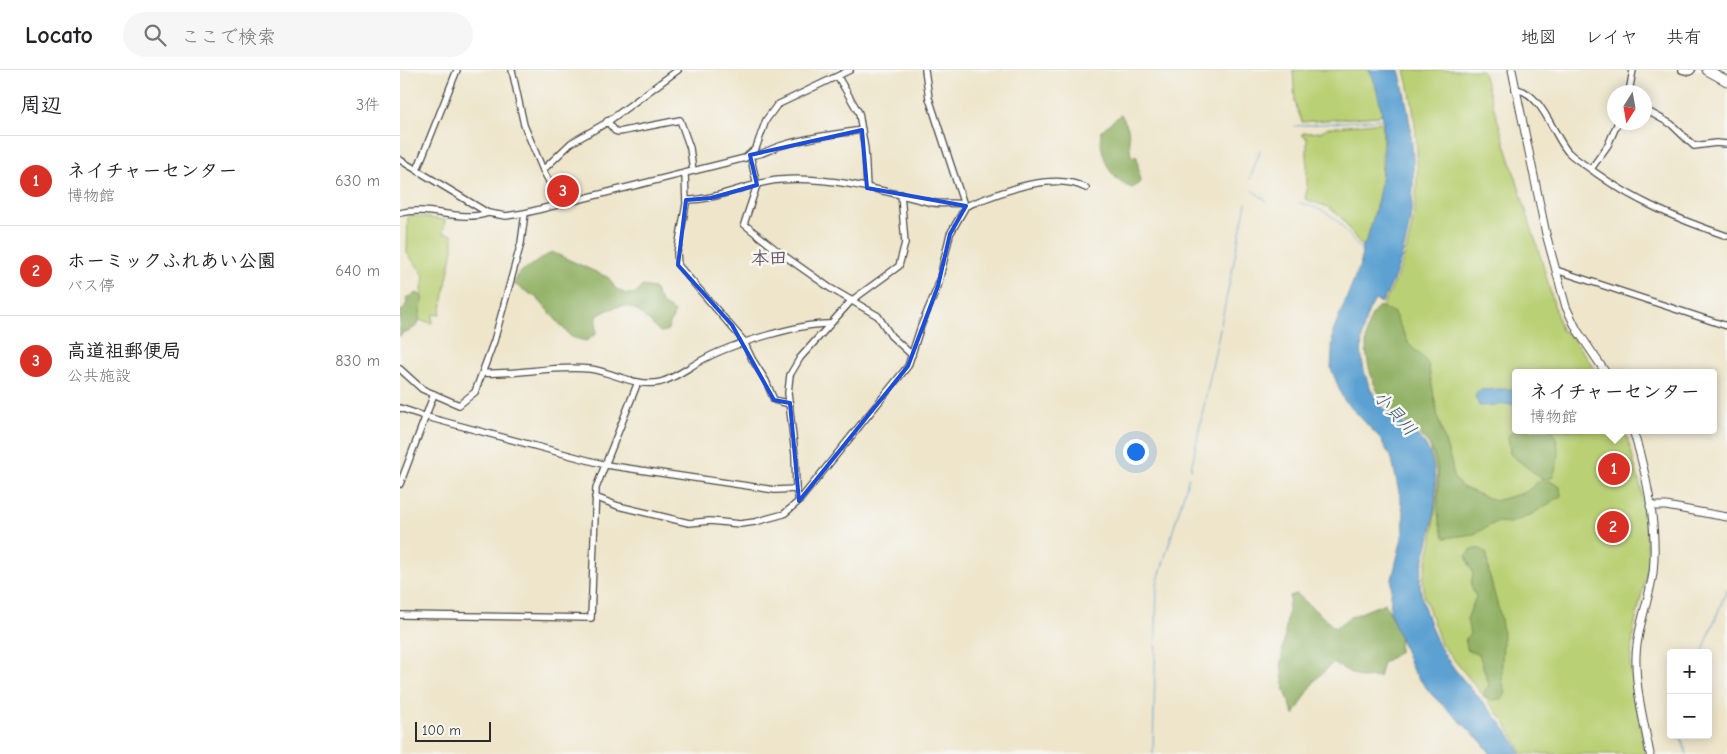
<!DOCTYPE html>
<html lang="ja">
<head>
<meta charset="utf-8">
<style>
  :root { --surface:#fff; --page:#f6f6f6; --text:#202124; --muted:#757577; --line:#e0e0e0; --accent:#d93025 }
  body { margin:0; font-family:"Comic Neue","Klee One",sans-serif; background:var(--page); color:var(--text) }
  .controls { position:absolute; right:15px; bottom:15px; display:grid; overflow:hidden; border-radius:5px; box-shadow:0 2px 12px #0003 }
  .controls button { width:45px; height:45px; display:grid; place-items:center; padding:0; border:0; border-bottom:1px solid var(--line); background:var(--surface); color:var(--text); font:25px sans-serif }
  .compass { position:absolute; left:1207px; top:15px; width:45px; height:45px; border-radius:50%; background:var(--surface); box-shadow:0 2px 12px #0003; rotate:191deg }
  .scale { position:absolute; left:15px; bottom:12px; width:76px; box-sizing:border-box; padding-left:5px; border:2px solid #2b2b2b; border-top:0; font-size:14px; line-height:18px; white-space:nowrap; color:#2b2b2b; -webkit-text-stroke:4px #f6f6f2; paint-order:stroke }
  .you { position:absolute; left:735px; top:381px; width:18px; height:18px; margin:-12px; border:4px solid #fff; border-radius:50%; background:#1a73e8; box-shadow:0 0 0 8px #1a73e833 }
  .badge { display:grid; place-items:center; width:32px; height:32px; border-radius:50%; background:var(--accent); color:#fff; font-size:16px; font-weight:700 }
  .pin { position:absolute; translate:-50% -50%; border:2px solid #fff; box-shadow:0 1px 5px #0006 }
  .popup { position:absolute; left:1112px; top:299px; width:205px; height:65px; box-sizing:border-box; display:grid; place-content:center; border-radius:5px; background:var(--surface); filter:drop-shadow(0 1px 4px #0005); font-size:16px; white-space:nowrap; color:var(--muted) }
  .popup b { font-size:19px; color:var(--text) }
  .popup::after { content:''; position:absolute; left:50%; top:100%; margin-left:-10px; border:10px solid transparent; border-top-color:var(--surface) }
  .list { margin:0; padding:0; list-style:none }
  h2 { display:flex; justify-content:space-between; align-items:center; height:65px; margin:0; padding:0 20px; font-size:21px }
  h2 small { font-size:16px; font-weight:400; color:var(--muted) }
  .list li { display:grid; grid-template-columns:32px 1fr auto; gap:15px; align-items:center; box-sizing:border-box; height:90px; padding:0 20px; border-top:1px solid var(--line) }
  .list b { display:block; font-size:19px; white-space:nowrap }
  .list p { margin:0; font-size:16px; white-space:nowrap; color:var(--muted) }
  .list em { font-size:16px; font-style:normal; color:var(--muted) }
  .icon { flex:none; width:28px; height:28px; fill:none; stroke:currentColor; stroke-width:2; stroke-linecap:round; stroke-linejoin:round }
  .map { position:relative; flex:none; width:1327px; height:684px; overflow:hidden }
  header { display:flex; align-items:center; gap:30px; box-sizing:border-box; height:70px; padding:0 25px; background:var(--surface); border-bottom:1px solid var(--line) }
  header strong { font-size:24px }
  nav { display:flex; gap:28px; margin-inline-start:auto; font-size:18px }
  .search { width:350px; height:45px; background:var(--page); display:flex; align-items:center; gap:12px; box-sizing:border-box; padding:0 18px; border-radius:28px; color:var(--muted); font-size:19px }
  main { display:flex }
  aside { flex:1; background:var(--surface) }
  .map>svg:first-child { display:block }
  .green { fill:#bad074; stroke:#727e50 }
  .forest { fill:#93b266; stroke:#5f6e48 }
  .water { fill:#5ca1d2; stroke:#44667e }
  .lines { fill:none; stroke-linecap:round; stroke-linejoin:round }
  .stream { stroke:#5ca1d2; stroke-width:1 }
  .minor-casing { stroke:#484743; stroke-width:8 }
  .tertiary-casing { stroke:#484743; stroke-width:9 }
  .trunk-casing { stroke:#484743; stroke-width:11 }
  .minor { stroke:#fff; stroke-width:5.5 }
  .tertiary { stroke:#fff; stroke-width:7 }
  .trunk { stroke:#fff; stroke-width:9 }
  .marked { fill:none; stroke:#1d4ed8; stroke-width:4; stroke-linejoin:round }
  .labels { text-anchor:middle; stroke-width:5; stroke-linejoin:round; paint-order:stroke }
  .neighbourhood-label { font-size:18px; font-weight:bold; fill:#695367; stroke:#f6f6f2 }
  .water-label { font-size:18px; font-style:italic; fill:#3f5a6e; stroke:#f6f6f2 }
</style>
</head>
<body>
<header>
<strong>Locato</strong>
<div class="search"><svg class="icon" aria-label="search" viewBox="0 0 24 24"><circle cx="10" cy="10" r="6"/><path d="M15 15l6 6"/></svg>ここで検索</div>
<nav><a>地図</a><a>レイヤ</a><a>共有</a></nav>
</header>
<main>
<aside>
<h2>周辺<small>3件</small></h2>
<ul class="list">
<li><span class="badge">1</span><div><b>ネイチャーセンター</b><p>博物館</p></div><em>630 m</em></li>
<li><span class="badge">2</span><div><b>ホーミックふれあい公園</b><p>バス停</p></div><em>640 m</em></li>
<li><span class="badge">3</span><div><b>高道祖郵便局</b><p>公共施設</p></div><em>830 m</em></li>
</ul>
</aside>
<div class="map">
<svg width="1327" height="684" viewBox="0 0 1327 684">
  <rect width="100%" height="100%" fill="#f6f6f2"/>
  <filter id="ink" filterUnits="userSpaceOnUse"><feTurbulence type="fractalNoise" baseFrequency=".02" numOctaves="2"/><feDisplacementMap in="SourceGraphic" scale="10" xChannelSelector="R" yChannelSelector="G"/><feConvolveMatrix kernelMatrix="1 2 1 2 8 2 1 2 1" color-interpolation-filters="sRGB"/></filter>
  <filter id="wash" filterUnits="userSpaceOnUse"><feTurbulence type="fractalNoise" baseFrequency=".0096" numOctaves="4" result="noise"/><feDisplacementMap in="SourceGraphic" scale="20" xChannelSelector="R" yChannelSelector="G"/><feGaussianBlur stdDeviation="1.12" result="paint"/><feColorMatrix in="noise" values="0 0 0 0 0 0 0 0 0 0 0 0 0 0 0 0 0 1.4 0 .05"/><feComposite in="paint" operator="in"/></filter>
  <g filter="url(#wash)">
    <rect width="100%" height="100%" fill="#eee5ca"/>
    <!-- green -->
    <g class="green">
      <path d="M893 0H970L978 17 982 41 979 46 902 52 895 33Z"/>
      <path d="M1005 0H1082L1143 195 1161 260 1170 265 1198 303H1115V360H1225L1241 418 1249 492 1234 558 1230 595 1245 684H1123L1105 652 1041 574 1024 525 1023 509 1032 469 1037 424V404L1028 369 980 240C1023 172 1025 77 1005 0Z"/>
      <path d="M983 52 981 118 966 176 962 177 941 147 928 137 905 129 907 120V68L902 65 903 63 921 62 927 58Z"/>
      <path d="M8 145 45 150 43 163 53 165V179L40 245 33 244 32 253 18 250 24 205 7 183Z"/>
    </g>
    <!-- forest -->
    <g class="forest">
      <path d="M721 44 728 58 731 86 737 87 740 112 733 118C710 113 699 83 701 61Z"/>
      <path d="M152 182 209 208 215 218 226 224 237 223 242 216 254 218 262 234 275 242 267 261 260 262C236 239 230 226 197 246L196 264 186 271 171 267 137 228 114 214 119 203Z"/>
      <path d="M18 223 23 228 18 255 8 262H3L0 267V240L3 241 7 232 6 228Z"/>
      <path d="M979 236 994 243 1009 274 1028 293 1038 348 1052 395 1053 407 1062 417 1095 431 1126 422 1139 411H1150L1160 417 1161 426 1129 446 1110 453 1097 452 1074 464 1045 468C1031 444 1044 412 1034 385 1026 362 1002 354 987 336 968 313 955 259 979 236Z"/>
      <path d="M1115 359 1152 360C1161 375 1159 392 1152 408L1142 409 1110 384 1108 366Z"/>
      <path d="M1072 479H1081L1087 484C1087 514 1104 541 1103 571 1103 586 1099 610 1106 623L1102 629 1092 630 1084 625 1085 620 1089 615 1079 584 1068 581 1065 569 1070 564 1067 549 1076 527 1071 515 1073 503 1066 486Z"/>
      <path d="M897 524 935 558 948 548 985 533 1000 564 999 582 983 593 979 607 960 608 933 593 915 610 894 645 884 618 881 593 890 526Z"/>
    </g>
    <!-- water -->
    <g class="water">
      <path d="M969 0H999C1019 77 1022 162 982 233L975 230C955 261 957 307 982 336 998 353 1024 363 1031 387 1039 412 1035 445 1029 470 1026 483 1021 497 1020 511 1020 527 1027 546 1033 562 1051 609 1099 639 1121 684H1091L1080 670 1033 626 1013 601 990 543 992 509 1003 464 1004 446 992 389 979 367 943 329 931 298 933 262 961 192 962 176C968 172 968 163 971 155 986 108 991 46 969 0Z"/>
      <path d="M1099 319H1115V334L1079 336 1075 326 1079 320Z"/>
    </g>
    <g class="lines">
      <!-- stream -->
      <g class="stream">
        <path d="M895 56 982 49"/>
        <path d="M850 109 860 81"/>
        <path d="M853 121 867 131"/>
        <path d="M900 133C940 144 937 152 962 181"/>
        <path d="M791 399 846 133"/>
        <path d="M1302 583 1327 519"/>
        <path d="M1280 665 1287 684"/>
        <path d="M753 684 757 514 789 407"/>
      </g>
    </g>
  </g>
  <g filter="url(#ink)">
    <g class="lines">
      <!-- minor casing -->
      <g class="minor-casing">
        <g id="minor">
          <path d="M112 0 124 55 143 100 161 134"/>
          <path d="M525 0 529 28 564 135"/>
          <path d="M1282 0 1290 2 1292 0"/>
          <path d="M438 7 459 43 465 79 467 118"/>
          <path d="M1115 19C1142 22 1153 65 1168 82 1176 90 1187 96 1196 103 1236 132 1280 150 1327 166"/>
          <path d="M1229 22 1233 0"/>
          <path d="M1244 39 1271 54 1294 76 1316 73 1327 74"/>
          <path d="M207 51 215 61 219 62 280 50 290 78 293 101"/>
          <path d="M462 60C434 64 406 68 380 76 369 79 362 86 350 85L357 115 344 154 379 182 430 218 478 246 491 266 512 285"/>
          <path d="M0 90 88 143 106 146 125 143 345 88 356 78 366 50 377 35 450 0"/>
          <path d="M1191 99 1208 75 1218 52"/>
          <path d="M17 100 57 0"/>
          <path d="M143 100 171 73 206 53 278 0"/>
          <path d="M285 103 286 134 277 183 278 195 343 270 352 289 366 311 374 330 390 334"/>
          <path d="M286 130C318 130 347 113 379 110 429 106 481 120 529 132 541 135 552 132 564 134"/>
          <path d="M0 143C28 135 60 153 88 143"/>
          <path d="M1156 200 1327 256"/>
          <path d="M0 299 22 319 59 335 75 322 94 271 121 173 125 143"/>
          <path d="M83 303C119 305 154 295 190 299 213 302 237 318 261 312 278 307 291 295 308 287 333 274 401 253 429 254"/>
          <path d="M0 338 27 347 206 395 375 420 396 419"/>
          <path d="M0 414 34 324"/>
          <path d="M195 427 218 436 289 453 310 451 340 454 355 452 384 444 399 431 508 296 521 256 538 216 550 164 566 136C599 123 652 100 686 118"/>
          <path d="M399 431 396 419 395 385 388 323 390 305 400 288 451 231 499 196 505 173 501 124"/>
          <path d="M0 545 191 548 196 418 238 312"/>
        </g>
      </g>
      <!-- tertiary casing -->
      <g class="tertiary-casing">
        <g id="tertiary">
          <path d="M1112 0 1146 164 1166 237 1177 260 1206 303"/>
          <path d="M1233 360C1247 405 1258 456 1253 503 1249 531 1237 557 1236 586 1235 618 1244 652 1250 684"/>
          <path d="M1250 436H1266L1327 447"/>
        </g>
      </g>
      <!-- trunk casing -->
      <g class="trunk-casing">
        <path id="trunk" d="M1307 0 1327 11"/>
      </g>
      <!-- minor -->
      <use href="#minor" class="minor"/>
      <!-- tertiary -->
      <use href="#tertiary" class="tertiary"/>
      <!-- trunk -->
      <use href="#trunk" class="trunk"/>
    </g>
  </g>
  <!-- marked area -->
  <path class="marked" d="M462 60 467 118 566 136 550 164 538 216 508 296 399 431 390 333 374 330 332 255 278 195 286 130 311 128 357 115 350 85Z"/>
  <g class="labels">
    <!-- neighbourhood labels -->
    <g class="neighbourhood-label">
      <text x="369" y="194">本田</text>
    </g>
    <!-- water labels -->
    <g class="water-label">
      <text transform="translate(995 343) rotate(48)" y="6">小貝川</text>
    </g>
  </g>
</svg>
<div class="controls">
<button>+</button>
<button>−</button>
</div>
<svg class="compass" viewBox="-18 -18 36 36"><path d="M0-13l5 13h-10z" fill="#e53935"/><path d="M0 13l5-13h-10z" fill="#757577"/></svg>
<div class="scale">100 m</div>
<div class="you"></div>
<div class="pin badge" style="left:1214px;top:399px">1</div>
<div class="popup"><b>ネイチャーセンター</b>博物館</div>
<div class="pin badge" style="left:1213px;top:457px">2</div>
<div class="pin badge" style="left:163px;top:121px">3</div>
</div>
</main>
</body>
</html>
